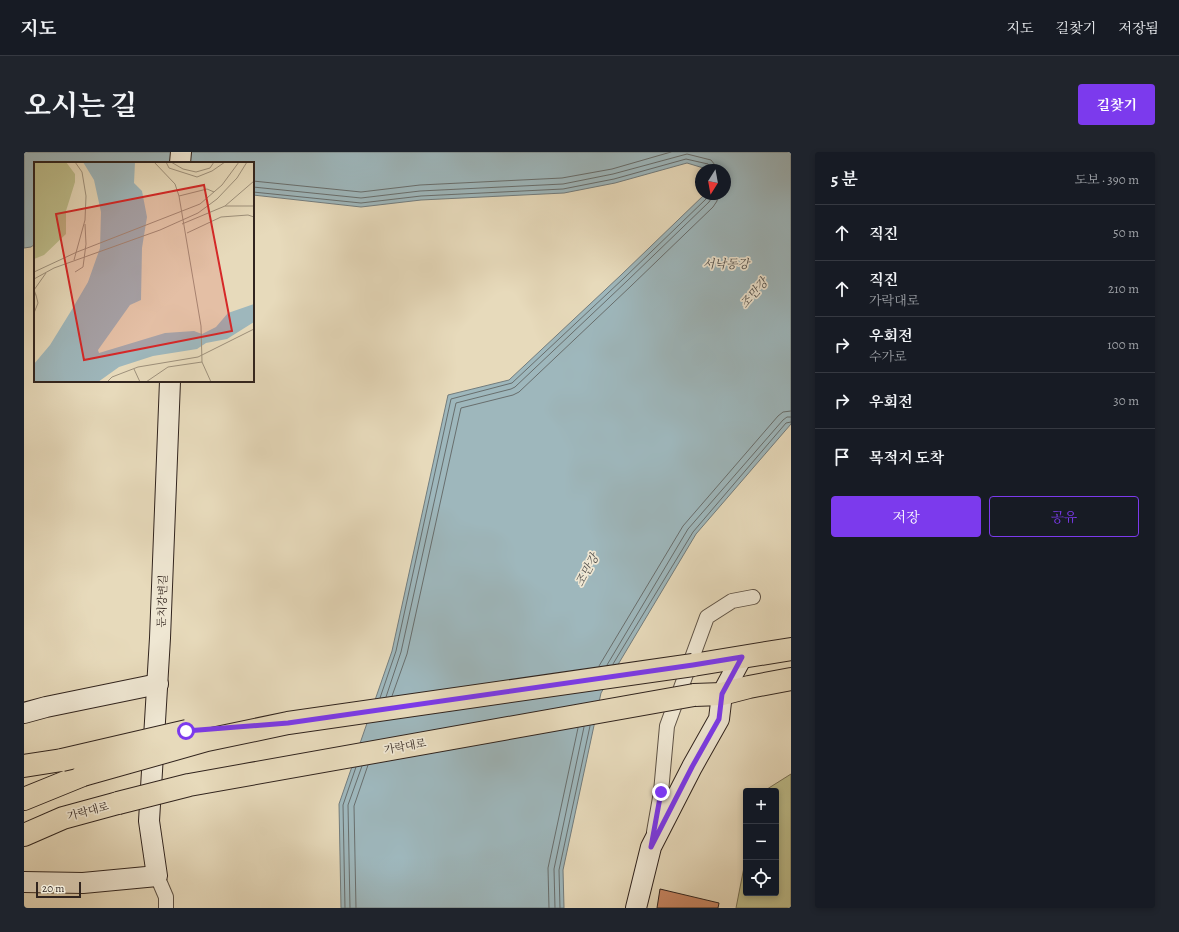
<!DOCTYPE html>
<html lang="ko">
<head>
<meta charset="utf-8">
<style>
  :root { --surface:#171b24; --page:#20242c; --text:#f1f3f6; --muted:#9ea1a6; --line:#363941; --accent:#7c3aed }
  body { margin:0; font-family:Alegreya,"Noto Serif KR",serif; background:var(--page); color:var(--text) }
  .controls { position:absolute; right:12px; bottom:12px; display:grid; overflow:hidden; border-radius:4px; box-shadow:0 2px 6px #0003 }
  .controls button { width:36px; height:36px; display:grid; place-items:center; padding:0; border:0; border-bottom:1px solid var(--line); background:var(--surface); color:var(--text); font:20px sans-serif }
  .compass { position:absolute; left:671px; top:12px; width:36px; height:36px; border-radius:50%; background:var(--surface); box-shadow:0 2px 6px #0003; rotate:191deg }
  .scale { position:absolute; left:12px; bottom:10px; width:45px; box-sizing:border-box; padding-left:4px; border:2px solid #31241e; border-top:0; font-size:11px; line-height:14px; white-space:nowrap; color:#31241e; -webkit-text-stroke:3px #efe7d3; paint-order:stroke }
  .stop { position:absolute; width:12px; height:12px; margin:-9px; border:3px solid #7c3aed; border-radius:50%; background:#fff }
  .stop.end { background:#7c3aed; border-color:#fff; box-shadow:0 1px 4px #0008 }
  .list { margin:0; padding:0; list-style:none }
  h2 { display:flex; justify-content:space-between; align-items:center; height:52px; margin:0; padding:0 16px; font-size:17px }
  h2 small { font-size:13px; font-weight:400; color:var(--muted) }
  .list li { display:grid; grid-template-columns:26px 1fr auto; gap:12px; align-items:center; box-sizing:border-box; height:56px; padding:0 16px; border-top:1px solid var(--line) }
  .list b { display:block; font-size:15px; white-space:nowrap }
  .list p { margin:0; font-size:13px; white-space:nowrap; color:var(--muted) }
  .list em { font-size:13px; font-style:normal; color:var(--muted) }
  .actions { display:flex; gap:8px; padding:12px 16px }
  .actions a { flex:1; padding:9px 0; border:1px solid var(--accent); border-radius:4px; text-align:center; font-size:14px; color:var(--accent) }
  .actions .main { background:var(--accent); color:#fff }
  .icon { flex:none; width:22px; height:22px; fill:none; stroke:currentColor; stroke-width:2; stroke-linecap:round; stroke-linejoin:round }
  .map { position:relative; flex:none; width:767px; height:756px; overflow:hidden; border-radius:4px }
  header { display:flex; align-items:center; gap:24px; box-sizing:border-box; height:56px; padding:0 20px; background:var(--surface); border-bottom:1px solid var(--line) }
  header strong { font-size:19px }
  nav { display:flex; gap:22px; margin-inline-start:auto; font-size:14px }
  .intro { display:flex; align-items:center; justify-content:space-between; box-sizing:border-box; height:96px; padding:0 24px }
  h1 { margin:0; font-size:28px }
  .button { padding:10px 18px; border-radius:4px; background:var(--accent); color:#fff; font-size:14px; font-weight:700 }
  main { display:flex; gap:24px; padding:0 24px }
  aside { flex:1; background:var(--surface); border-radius:4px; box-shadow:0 2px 6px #0003 }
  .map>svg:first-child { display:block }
  .green { fill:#bdbd8b; stroke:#777054 }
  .water { fill:#9eb7bc; stroke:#727c7d }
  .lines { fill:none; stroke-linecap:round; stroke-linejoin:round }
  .shore { stroke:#686e6d; stroke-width:1 }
  .building { fill:#c88663; stroke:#31241e }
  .street-casing { stroke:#5e5245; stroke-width:16 }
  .secondary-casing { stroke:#31241e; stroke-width:22 }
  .primary-casing { stroke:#31241e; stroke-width:24 }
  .street { stroke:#efe7d3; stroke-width:14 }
  .secondary { stroke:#efe7d3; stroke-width:20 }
  .primary { stroke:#e7dabb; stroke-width:22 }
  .primary-bridge-casing { stroke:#31241e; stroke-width:24; stroke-linecap:butt }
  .primary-bridge { stroke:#e7dabb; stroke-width:22 }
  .route { stroke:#7c3aed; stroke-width:5 }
  .labels { text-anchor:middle; stroke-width:3.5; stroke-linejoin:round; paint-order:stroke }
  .street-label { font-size:11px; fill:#31241e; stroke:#efe7d3 }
  .water-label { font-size:12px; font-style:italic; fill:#52504d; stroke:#efe7d3 }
  .inset-road { fill:none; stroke:#9e917c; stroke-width:1 }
  .view { fill:#d62828; fill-opacity:0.15; stroke:#d62828; stroke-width:2 }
  .inset-edge { fill:none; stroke:#31241e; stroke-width:2 }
</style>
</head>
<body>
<header>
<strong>지도</strong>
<nav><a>지도</a><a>길찾기</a><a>저장됨</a></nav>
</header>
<div class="intro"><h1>오시는 길</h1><a class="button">길찾기</a></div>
<main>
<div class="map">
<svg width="767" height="756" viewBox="0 0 767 756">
  <rect width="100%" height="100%" fill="#e7dabb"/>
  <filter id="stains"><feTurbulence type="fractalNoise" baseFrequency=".005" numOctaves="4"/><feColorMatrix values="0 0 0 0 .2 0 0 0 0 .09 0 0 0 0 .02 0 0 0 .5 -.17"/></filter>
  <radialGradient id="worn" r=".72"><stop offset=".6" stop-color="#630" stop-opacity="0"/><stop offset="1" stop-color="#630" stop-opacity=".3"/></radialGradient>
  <!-- green -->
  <path class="green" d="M767 622V756H712L722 705V741H752V639H740Z"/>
  <!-- water -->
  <path class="water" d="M0 0H767V272L672 382 577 541 539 718 540 756H317L315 652 368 499 424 243 485 228 597 123 681 42H701V18H686L663 11 591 31 540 41 397 48 337 55 229 43V11H11V92L7 95 0 96Z"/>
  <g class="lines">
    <!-- shore -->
    <g class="shore">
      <path d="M229 29 337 40 396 33 538 26 588 17 647 0"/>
      <path d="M229 35 337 46 396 39 539 32 589 22 663 2 687 8 691 13 692 18"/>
      <path d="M229 40 337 51 397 44 539 37 590 27 662 7 684 12 686 15 687 18"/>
      <path d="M589 512 669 380 762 271 767 270"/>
      <path d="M583 513 664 377 759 268 763 265H767"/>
      <path d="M575 514 659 374 754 264 759 260 767 259"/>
      <path d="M368 544 383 502 437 256 489 243 495 240 607 134 689 55 693 49 694 42"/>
      <path d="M362 545 377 500 432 251 487 237 491 235 603 129 685 50 687 47 688 42"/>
      <path d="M356 546 372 499 427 247 488 231 600 126 682 47 683 42"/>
      <path d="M321 756 319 653 332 615"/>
      <path d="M326 756 324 653 338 614"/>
      <path d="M332 756 330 654 344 613"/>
      <path d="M525 756 524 716 554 576"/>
      <path d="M531 756 530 717 560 575"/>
      <path d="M536 756 535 718 566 574"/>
    </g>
  </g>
  <!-- building -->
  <path class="building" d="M636 737 695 751 694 756H633Z"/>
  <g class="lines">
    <!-- street casing -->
    <g class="street-casing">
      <g id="street">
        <path d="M630 680 637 640 643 574 683 465 708 449 729 445"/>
        <path d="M133 724 142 745V756"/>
      </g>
    </g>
    <!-- secondary casing -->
    <g class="secondary-casing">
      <g id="secondary">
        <path d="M156 11 157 0"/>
        <path d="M0 561 22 555 134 532"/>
        <path d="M0 730 59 731 133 724 125 669 136 486 146 229"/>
        <path d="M612 756 627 695 668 615 695 567 698 542 718 505"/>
      </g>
    </g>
    <!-- primary casing -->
    <g class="primary-casing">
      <g id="primary">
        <path d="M669 513 767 497"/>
        <path d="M670 543 698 542 725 535 767 527"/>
        <path d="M0 614 38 608"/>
        <path d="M0 647 59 623"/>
        <path d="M0 683 39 666 94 651"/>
      </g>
    </g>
    <!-- street -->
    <use href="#street" class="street"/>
    <!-- secondary -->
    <use href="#secondary" class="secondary"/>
    <!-- primary -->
    <use href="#primary" class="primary"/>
    <!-- primary-bridge casing -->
    <g class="primary-bridge-casing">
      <g id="primary-bridge">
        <path d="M38 608 163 579"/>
        <path d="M59 623 183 588 264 571 669 513"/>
        <path d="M94 651 165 633 670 543"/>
      </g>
    </g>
    <!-- primary-bridge -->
    <use href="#primary-bridge" class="primary-bridge"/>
  </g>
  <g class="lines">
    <!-- route -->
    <path class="route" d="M162 579 264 571 669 513 718 505 698 542 695 567 668 615 627 695 637 640"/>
  </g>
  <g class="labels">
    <!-- street labels -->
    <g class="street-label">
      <text transform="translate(138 449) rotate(-88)" y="4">둔치강변길</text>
      <text transform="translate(381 594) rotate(-10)" y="4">가락대로</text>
      <text transform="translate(64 659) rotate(-15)" y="4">가락대로</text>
    </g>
    <!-- water labels -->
    <g class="water-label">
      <text x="702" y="116">서낙동강</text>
      <text transform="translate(730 141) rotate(-49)" y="4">조만강</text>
      <text transform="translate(563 418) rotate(-61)" y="4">조만강</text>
    </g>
  </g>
  <!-- overview -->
  <g transform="translate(10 10)">
    <rect width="220" height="220" fill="#e7dabb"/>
    <path d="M0 0H32L41 12V20L32 49V72L10 93 0 97Z" fill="#bdbd8b"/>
    <path d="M49 0H101L100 21 108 29 113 55 108 86 107 138 96 143 64 188 65 191 131 171 160 169 168 172 182 165 194 151 220 142V160L193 177 172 181 163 187 119 194 85 205 64 220H0V202L16 183 37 149 54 120 66 86 67 50 60 18Z" fill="#9eb7bc"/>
    <path class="inset-road" d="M120 0 141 22 145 34M132 0 135 6 163 15 178 9 191 0M137 0 149 7 162 10 176 6 180 0M191 44 220 19M191 44H220M148 62 191 44M153 71 187 55 214 53 220 55M40 98 51 58 52 34 48 10 41 0M0 110 43 90 166 42 188 23 205 0M41 110 49 105 52 82 51 62M0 117 20 106 126 68 164 51 183 37 203 16 213 0M0 132 2 133 0 128 12 111M0 151 4 141 2 133M100 207 106 220M73 220 78 215 104 205 164 195 220 167M112 220 134 205 168 200M177 220 168 200 167 164 145 34 173 27 180 30"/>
    <path class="view" d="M170 23 198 169 50 198 22 52Z"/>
    <rect width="220" height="220" class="inset-edge"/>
  </g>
  <rect width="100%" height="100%" filter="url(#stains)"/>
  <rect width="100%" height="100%" fill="url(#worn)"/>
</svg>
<div class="controls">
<button>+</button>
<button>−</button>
<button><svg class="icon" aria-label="locate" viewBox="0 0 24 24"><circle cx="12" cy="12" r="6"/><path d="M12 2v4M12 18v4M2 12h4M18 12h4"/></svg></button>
</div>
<svg class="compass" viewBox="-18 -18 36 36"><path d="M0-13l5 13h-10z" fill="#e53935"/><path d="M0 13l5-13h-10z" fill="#9ea1a6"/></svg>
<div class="scale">20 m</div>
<div class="stop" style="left:162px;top:579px"></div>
<div class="stop end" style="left:637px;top:640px"></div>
</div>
<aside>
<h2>5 분<small>도보 · 390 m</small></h2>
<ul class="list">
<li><svg class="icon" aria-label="ahead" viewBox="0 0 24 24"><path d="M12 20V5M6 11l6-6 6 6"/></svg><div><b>직진</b></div><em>50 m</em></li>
<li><svg class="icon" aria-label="ahead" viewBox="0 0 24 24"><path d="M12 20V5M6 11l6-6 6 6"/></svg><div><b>직진</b><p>가락대로</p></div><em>210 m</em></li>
<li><svg class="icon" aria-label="right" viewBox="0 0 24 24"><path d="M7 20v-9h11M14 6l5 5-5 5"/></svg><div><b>우회전</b><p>수가로</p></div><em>100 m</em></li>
<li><svg class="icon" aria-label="right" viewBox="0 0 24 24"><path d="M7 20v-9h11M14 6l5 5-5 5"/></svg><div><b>우회전</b></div><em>30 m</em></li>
<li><svg class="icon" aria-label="arrive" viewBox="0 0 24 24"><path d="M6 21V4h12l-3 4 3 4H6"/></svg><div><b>목적지 도착</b></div></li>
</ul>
<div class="actions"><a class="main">저장</a><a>공유</a></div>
</aside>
</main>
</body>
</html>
